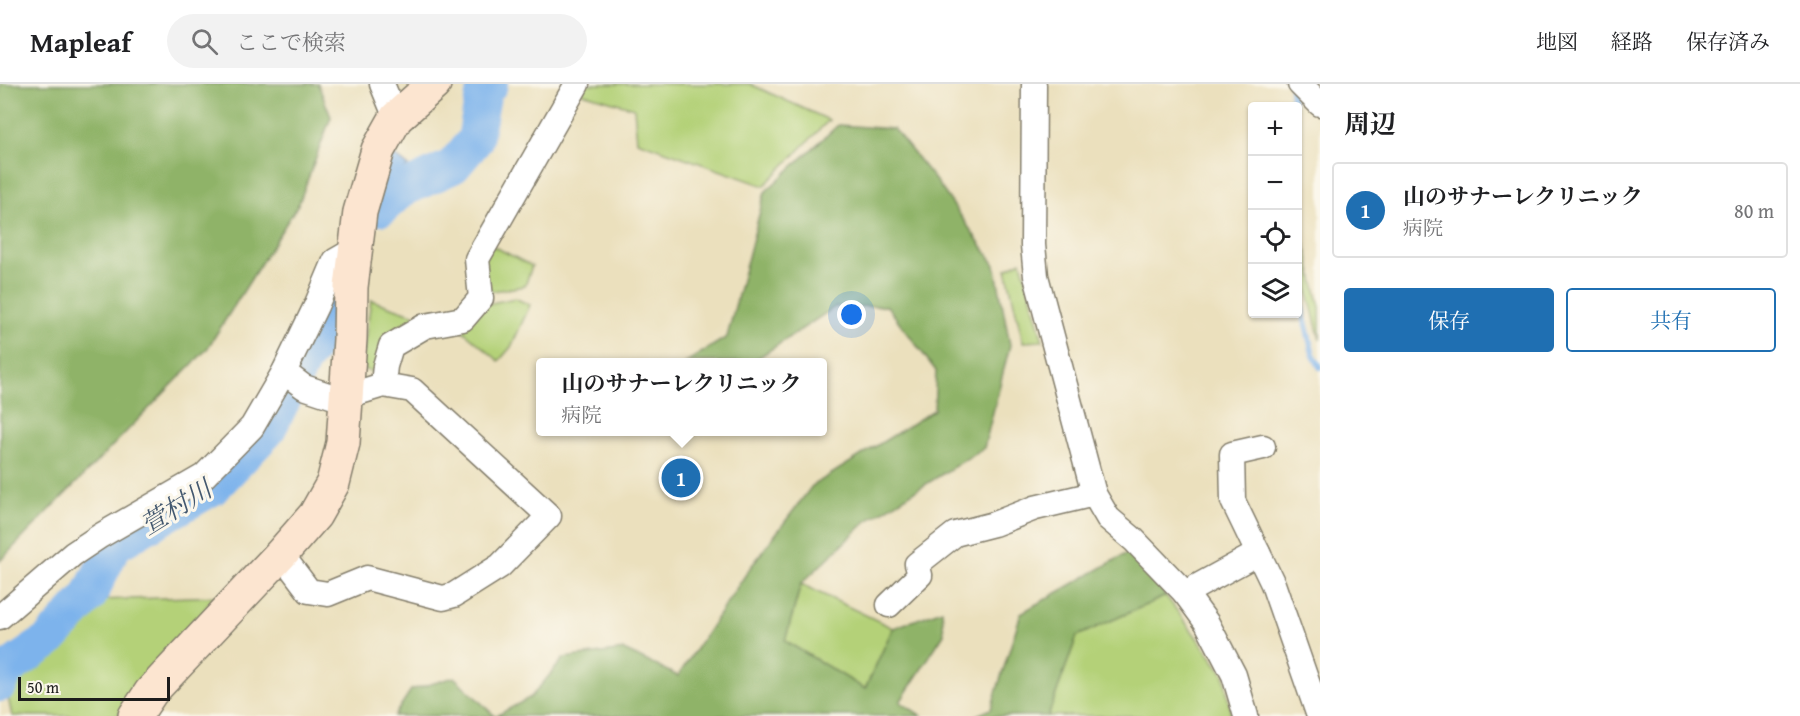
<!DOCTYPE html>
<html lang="ja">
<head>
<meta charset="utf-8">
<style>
  :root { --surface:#fff; --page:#f2f2f2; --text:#202124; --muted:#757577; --line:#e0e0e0; --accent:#1f6fb2 }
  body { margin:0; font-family:"Gentium Book Plus","Noto Serif JP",serif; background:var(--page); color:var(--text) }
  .controls { position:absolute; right:18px; top:18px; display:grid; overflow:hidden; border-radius:6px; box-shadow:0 2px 4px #0004 }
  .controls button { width:54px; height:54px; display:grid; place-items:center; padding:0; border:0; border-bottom:2px solid var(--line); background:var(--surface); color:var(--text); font:30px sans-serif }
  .scale { position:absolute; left:18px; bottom:15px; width:152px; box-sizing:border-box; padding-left:6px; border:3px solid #1c1c1c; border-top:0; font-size:16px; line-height:21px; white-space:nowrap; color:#1c1c1c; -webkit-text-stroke:4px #fbf7ec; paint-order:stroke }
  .you { position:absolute; left:852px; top:231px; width:21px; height:21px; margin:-15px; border:4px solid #fff; border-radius:50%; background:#1a73e8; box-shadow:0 0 0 9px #1a73e833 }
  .badge { display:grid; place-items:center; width:39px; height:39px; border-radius:50%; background:var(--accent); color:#fff; font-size:20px; font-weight:700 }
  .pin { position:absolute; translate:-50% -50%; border:3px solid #fff; box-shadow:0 2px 6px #0006 }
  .popup { position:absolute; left:536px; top:274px; width:291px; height:78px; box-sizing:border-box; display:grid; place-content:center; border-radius:6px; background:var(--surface); filter:drop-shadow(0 2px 4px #0005); font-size:20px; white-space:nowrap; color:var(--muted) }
  .popup b { font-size:22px; color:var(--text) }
  .popup::after { content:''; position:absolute; left:50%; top:100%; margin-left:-12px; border:12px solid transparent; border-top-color:var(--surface) }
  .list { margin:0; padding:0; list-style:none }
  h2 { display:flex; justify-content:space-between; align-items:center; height:78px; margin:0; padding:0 24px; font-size:26px }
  h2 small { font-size:20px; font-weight:400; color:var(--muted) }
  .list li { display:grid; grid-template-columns:39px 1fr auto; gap:18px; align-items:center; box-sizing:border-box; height:96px; margin:0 12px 12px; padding:0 12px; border:2px solid var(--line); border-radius:6px }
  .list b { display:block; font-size:22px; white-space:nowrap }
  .list p { margin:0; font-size:20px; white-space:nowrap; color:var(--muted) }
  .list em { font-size:20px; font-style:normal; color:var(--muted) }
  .actions { display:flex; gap:12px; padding:18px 24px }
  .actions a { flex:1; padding:14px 0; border:2px solid var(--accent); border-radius:6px; text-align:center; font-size:21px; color:var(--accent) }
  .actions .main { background:var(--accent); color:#fff }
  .icon { flex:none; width:33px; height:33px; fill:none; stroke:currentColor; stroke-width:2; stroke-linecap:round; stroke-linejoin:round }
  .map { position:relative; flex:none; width:1320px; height:632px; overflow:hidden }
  header { display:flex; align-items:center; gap:36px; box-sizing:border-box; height:84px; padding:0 30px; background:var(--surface); border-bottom:2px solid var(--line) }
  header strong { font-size:28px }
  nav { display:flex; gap:33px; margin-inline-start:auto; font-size:21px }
  .search { width:420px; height:54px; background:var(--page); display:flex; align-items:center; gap:15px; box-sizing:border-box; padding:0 21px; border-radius:33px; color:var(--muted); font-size:22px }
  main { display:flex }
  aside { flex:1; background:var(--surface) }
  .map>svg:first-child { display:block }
  .green { fill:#b4d178; stroke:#68764a; stroke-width:1.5 }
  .forest { fill:#8fb368; stroke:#566842; stroke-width:1.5 }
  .water { fill:#7db3ec; stroke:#4c6884; stroke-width:1.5 }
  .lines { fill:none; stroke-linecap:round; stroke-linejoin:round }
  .stream { stroke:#7db3ec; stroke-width:6 }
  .river { stroke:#7db3ec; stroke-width:36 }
  .street-casing { stroke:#847e6c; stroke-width:27 }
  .secondary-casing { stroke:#847e6c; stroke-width:36 }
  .street { stroke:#fff; stroke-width:24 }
  .secondary { stroke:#fce5d0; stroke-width:33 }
  .labels { text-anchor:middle; stroke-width:6; stroke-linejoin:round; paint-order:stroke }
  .water-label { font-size:26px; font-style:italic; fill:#43586f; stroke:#fbf7ec }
</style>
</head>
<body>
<header>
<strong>Mapleaf</strong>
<div class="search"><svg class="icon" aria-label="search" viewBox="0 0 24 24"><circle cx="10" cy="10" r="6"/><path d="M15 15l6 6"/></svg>ここで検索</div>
<nav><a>地図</a><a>経路</a><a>保存済み</a></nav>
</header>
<main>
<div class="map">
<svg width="1320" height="632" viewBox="0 0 1320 632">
  <rect width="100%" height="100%" fill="#fbf7ec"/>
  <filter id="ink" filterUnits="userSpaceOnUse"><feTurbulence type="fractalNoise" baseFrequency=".0167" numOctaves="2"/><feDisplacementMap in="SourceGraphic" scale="12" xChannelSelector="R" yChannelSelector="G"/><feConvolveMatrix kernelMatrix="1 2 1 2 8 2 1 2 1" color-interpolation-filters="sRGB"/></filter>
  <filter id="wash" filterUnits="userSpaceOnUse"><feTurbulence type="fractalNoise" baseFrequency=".008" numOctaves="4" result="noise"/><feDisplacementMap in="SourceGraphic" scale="24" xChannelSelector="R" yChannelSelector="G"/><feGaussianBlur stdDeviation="1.35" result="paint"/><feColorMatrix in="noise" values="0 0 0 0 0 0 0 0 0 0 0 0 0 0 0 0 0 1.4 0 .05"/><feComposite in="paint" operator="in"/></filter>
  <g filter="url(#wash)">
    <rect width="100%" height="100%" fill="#ebe0bd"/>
    <!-- green -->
    <g class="green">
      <path d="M584 0H750L829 36 764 102 637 57 634 24 582 9Z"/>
      <path d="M1301 145 1320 223V256L1298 171V157Z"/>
      <path d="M491 161 532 182 525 202 487 208 482 179Z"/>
      <path d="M1021 177 1043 257 1023 258 1006 185Z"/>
      <path d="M515 214 530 221 511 263 499 277 462 246 487 220Z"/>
      <path d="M371 216 421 233 379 291 361 284Z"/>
      <path d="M801 500 893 544 865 605 785 557Z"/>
      <path d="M222 512 132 606 118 632H12L8 613 19 590 61 561 98 516Z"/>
      <path d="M1166 512 1224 590 1231 632H1048L1077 552Z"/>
    </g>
    <!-- forest -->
    <g class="forest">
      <path d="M0 0H318L331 33 299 119 207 265 0 477Z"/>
      <path d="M838 41 894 45 940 102 995 181 1010 261 984 364 867 437 801 500 785 557 865 605 893 544 942 526 944 550 900 618 922 632H496L531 613 564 574 624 566 678 592 750 484 812 402 934 326 936 287 887 222 835 223 752 278H686L727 253 765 108Z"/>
      <path d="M1131 467 1166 512 1077 552 1048 632H975L991 625 1021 529Z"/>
      <path d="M454 593 495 632H394L411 606Z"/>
    </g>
    <!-- water -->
    <path class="water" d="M393 70 408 82 387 101 381 96Z"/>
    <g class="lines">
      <!-- stream -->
      <g class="stream">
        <path d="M1292 2 1293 22"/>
        <path d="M1298 209 1313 270 1320 283"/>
      </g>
      <!-- river -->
      <g class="river">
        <path d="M381 124 401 106 453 82 475 56 484 6 490 0"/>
        <path d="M0 600 6 586 48 557 89 512 114 461 212 404 267 347 304 275 336 231"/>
      </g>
    </g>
  </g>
  <g filter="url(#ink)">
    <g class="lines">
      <!-- street casing -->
      <g class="street-casing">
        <g id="street">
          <path d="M382 0 396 34"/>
          <path d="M1034 0 1033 161 1036 192 1094 410 1108 434 1134 456 1185 509 1207 539 1234 591 1246 632"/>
          <path d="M1300 0 1320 20"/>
          <path d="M383 301 385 282 391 262 425 242 463 235 481 214 477 175 577 0"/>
          <path d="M1263 363 1232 370 1233 417 1273 500 1319 632"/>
          <path d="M281 470 309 507 328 510 367 494 443 514 454 511 500 482 549 432 412 306 383 301 347 312H331L304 303 284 288"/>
          <path d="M1185 509 1258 469"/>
          <path d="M889 521 920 491 917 480 955 450 994 440 1035 424 1094 410"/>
          <path d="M0 533 73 470 100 452 204 392 252 343 284 288 316 222 335 177 354 166"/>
        </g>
      </g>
      <!-- secondary casing -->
      <g class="secondary-casing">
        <path id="secondary" d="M135 632 151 608 281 470 315 431 333 399 343 359 350 255 351 203 360 128 378 66 396 34 434 0"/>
      </g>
      <!-- street -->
      <use href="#street" class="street"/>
      <!-- secondary -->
      <use href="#secondary" class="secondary"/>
    </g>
  </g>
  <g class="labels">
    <!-- water labels -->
    <g class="water-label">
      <text transform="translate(176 423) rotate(-32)" y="9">萱村川</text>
    </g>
  </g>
</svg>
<div class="controls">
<button>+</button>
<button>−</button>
<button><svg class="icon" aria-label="locate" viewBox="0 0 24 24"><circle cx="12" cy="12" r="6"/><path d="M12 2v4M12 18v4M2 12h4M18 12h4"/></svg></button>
<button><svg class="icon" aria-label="layers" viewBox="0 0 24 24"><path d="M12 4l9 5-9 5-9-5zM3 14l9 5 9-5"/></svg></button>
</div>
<div class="scale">50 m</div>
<div class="you"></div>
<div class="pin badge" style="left:681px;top:394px">1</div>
<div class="popup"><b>山のサナーレクリニック</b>病院</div>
</div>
<aside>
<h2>周辺<small></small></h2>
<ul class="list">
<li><span class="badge">1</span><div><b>山のサナーレクリニック</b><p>病院</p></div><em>80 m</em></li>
</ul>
<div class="actions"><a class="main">保存</a><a>共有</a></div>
</aside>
</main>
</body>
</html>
